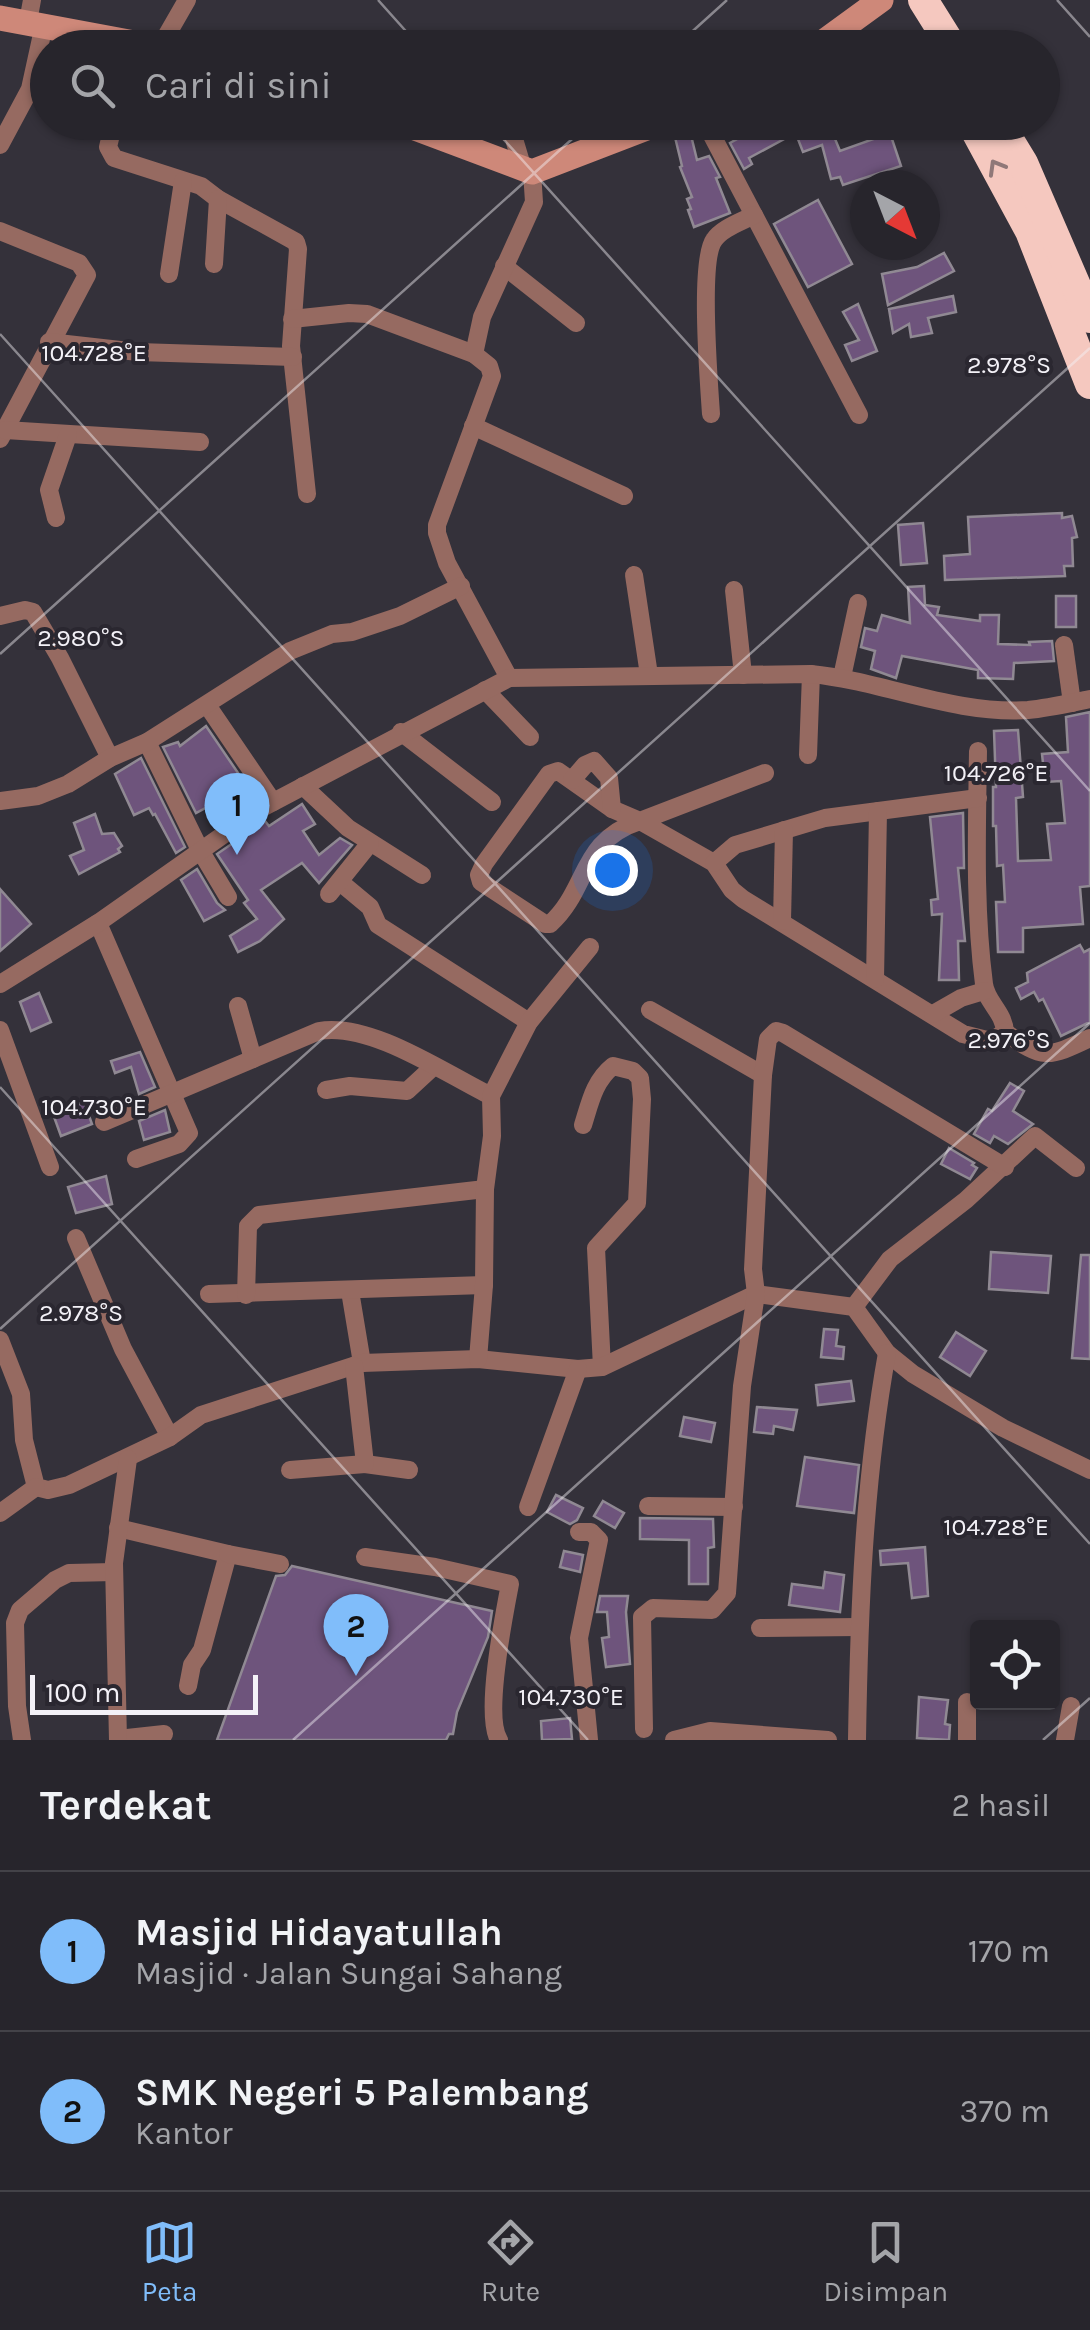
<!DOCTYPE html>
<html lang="id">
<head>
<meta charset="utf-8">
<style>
  :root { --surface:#27252c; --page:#2f2d34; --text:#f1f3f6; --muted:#a4a5a9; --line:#434248; --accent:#80bdfa }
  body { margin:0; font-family:Karla,sans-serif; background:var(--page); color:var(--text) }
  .controls { position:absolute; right:30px; bottom:30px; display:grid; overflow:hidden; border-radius:10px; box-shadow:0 2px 8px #0004 }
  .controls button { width:90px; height:90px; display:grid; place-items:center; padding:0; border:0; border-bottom:2px solid var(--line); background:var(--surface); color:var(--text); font:50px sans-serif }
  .compass { position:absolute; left:850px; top:170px; width:90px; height:90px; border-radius:50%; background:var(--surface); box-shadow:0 2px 8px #0004; rotate:138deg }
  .scale { position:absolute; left:30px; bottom:25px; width:228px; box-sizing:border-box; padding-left:10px; border:5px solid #f3f1f7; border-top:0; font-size:28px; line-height:35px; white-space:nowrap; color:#f3f1f7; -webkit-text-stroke:8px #2a2730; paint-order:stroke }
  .you { position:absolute; left:612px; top:870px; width:35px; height:35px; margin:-25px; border:8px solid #fff; border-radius:50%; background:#1a73e8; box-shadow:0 0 0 15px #1a73e833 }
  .badge { display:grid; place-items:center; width:65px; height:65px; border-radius:50%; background:var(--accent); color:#111; font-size:32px; font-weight:700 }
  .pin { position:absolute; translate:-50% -82px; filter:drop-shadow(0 2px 5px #0008) }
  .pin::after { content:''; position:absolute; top:52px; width:35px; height:30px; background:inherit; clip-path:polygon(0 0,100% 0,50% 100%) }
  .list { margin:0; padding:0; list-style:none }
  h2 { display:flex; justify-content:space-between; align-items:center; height:130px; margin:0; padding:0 40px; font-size:42px }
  h2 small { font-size:32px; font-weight:400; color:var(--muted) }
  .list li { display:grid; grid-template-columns:65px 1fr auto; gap:30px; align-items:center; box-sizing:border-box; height:160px; padding:0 40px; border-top:2px solid var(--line) }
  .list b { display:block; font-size:38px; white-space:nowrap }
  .list p { margin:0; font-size:32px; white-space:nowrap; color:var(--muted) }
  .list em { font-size:32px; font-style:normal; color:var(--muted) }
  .icon { flex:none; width:55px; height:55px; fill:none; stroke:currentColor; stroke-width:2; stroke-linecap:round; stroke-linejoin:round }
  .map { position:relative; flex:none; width:1090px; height:1740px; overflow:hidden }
  .search { position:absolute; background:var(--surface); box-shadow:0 2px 8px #0004; left:30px; right:30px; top:30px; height:110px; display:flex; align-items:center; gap:25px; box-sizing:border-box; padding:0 35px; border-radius:55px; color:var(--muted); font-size:38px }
  .sheet { height:450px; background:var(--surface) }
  nav { display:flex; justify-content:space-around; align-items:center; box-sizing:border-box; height:140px; border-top:2px solid var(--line); background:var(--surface); font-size:28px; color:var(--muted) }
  nav a { display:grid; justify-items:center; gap:5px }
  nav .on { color:var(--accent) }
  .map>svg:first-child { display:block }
  .building { fill:#6e547c; stroke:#908993; stroke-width:2.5 }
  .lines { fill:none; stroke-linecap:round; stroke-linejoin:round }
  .street { stroke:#966a61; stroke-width:18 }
  .secondary { stroke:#ce8879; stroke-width:25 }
  .highway { stroke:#f5c8bf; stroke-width:30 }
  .oneway { stroke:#907878 }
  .ticks { fill:none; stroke:#f3f1f7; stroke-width:2.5; stroke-opacity:0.45 }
  .ticks-label { font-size:25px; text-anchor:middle; fill:#f3f1f7; stroke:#2a2730; stroke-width:8; stroke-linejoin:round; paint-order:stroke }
</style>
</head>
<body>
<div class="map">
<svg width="1090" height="1740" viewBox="0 0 1090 1740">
  <rect width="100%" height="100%" fill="#34313a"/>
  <!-- building -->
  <g class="building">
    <path d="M768 122H777L786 138 749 158 752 164 744 169 730 143Z"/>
    <path d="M828 122 840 151 890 133 901 166 843 185 840 177 831 179 822 145 803 152 796 134Z"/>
    <path d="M688 123 697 160 709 156 720 177 716 178 730 213 694 227 688 210 691 209 687 199 692 197 680 167 682 166 674 133 678 125Z"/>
    <path d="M818 200 852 264 808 287 774 224Z"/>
    <path d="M944 253 954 271 888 305 882 274 917 267Z"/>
    <path d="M953 296 956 312 928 318 932 333 911 337 909 324 893 333 889 309Z"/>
    <path d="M858 304 877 351 852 361 845 345 859 340 843 312Z"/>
    <path d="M1062 513V518L1072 516 1077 537 1072 538 1073 566H1064L1065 576 945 580 944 556 970 554 968 517Z"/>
    <path d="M923 523 927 563 901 565 898 525Z"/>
    <path d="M924 586 925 605 939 607 937 615 980 621V615H999L998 644 1030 645 1029 642 1052 641 1054 661 1014 663 1013 679 978 678V670L902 656 896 678 871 669 875 651 861 647 865 628 877 631 882 615 910 623 908 587Z"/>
    <rect x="1056" y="596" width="20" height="31"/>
    <path d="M1090 712V886L1080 887 1083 924 1023 928V952H998L996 902H1005L1003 865 997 866 996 826H993V787H996L994 731 1018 730 1023 797 1016 798 1018 861 1051 860 1047 824 1065 823 1061 781 1045 782 1042 754 1068 752 1066 717Z"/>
    <path d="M206 726 251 792 235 803 230 795 196 813 163 747 178 742 180 746Z"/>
    <path d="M141 758 185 847 176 853 155 814 153 815 149 808 134 815 115 774Z"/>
    <path d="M302 804 315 824 303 831 319 855 340 838 352 845 319 883 302 863 261 890 284 919 260 941 238 952 230 936 257 919 244 903 248 900 217 854 265 821 269 826Z"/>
    <path d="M963 813 964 868H958L965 941H958L959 980H939L942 914 932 915 931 900 938 899 930 817Z"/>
    <path d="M95 814 102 834 114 833 122 846 118 849 120 852 79 874 70 856 84 850 74 823Z"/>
    <path d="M197 869 217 903 225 910 204 921 181 880Z"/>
    <path d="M0 889 31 924 0 951Z"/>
    <path d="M1080 945 1084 952 1090 949V1022L1061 1036 1043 999 1039 1001 1034 992 1021 999 1016 988 1028 982 1027 973Z"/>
    <path d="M39 993 51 1022 31 1031 20 1002Z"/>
    <path d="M140 1052 155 1087 139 1094 131 1067 115 1073 111 1061Z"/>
    <path d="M1010 1083 1024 1091 1013 1111 1033 1124 1008 1144 994 1136 990 1143 974 1134 988 1109 992 1111Z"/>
    <path d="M84 1102 92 1124 61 1136 53 1114Z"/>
    <path d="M165 1110 170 1132 144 1140 139 1121Z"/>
    <path d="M949 1148 974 1163 972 1165 977 1168 970 1179 941 1164Z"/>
    <path d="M106 1176 112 1204 76 1213 68 1187Z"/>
    <path d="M991 1252 1051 1256 1048 1293 989 1289Z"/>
    <path d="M1081 1255H1090V1359L1072 1358Z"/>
    <path d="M824 1329 838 1330 836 1346 844 1347 843 1359 821 1357Z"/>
    <path d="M956 1332 986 1351 970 1376 940 1357Z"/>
    <path d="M851 1381 854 1401 818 1405 816 1385Z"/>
    <path d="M757 1407 797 1410 793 1430 774 1426 773 1434 754 1432Z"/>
    <path d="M684 1417 715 1423 711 1442 680 1436Z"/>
    <path d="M805 1457 859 1465 854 1513 797 1506Z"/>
    <path d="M556 1495 583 1508 577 1520 570 1524 547 1512Z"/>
    <path d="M603 1501 624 1513 615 1528 594 1516Z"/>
    <path d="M640 1518 713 1519 714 1547 708 1548V1584H689V1540L640 1539Z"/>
    <path d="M925 1547 928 1596 912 1598 908 1563 881 1565 880 1551Z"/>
    <path d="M564 1551 583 1555 580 1572 560 1567Z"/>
    <path d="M292 1566 492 1611 488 1637 457 1712 453 1734H449L446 1740H217L276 1576 285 1575Z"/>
    <path d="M825 1572 844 1575 840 1612 789 1605 792 1584 823 1588Z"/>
    <path d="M600 1596H628L626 1612 630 1664 606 1667 602 1638 609 1637 607 1612H597Z"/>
    <path d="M919 1697 948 1700 945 1724 950 1725 949 1740 917 1738Z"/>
    <path d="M570 1718 572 1739 542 1740 541 1721Z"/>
  </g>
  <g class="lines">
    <!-- street -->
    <g class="street">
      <path d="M28 22 32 0"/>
      <path d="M498 45V48"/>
      <path d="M160 47 187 0"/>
      <path d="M114 122 108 147 114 158 201 186 218 199 296 242 298 249 291 346 307 494"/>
      <path d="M470 122 511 133"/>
      <path d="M509 122 523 169"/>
      <path d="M705 122 859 415"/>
      <path d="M0 145 30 89 44 25"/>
      <path d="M0 231 79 263 87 275 0 439"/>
      <path d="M214 264 218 199"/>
      <path d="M504 266 576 323"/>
      <path d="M169 274 183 181"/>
      <path d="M292 319 349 313 367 314 474 354"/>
      <path d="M49 342 138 352 293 357"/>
      <path d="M711 414C709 384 699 261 714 240 722 228 741 222 754 215"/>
      <path d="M473 426 624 496"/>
      <path d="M5 430 200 442"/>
      <path d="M56 518 49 490 68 435"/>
      <path d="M634 575 649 675"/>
      <path d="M734 590 743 675"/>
      <path d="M0 616 25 610 33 612 60 658 110 758"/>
      <path d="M1064 645 1072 703"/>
      <path d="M842 677 858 603"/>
      <path d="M509 678 447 563 437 533V525L492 376 489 366 474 354 482 317 534 202 532 172"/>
      <path d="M485 690 530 737"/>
      <path d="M207 705 273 802"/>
      <path d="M401 732 492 802"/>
      <path d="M147 742 200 850 228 897"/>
      <path d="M978 751C977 828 974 907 984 984 986 1002 1004 1012 1005 1032"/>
      <path d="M808 755 811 674"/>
      <path d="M765 773 640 821C579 841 589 889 550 924H545L481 882 479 875 484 864 549 774 558 771 612 809 640 821 714 863 732 890 743 899 963 1034 991 1041 1005 1032C1043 1060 1048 1058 1090 1038"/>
      <path d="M572 780 585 765 594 761 609 778 612 809"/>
      <path d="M303 786 348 828 422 875"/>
      <path d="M0 801 38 796 68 784 110 758 147 742 290 651 332 634 352 632 400 616 461 586"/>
      <path d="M714 863 735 845 825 818 978 798"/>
      <path d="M340 882 370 907 378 925 529 1022"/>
      <path d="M329 894 370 843"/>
      <path d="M782 921 784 830"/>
      <path d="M98 923 189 1133 179 1144 136 1159"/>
      <path d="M875 979 878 811"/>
      <path d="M0 984 98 923 260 809 509 678 811 674C882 681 955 715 1028 710 1049 708 1070 703 1090 699"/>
      <path d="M238 1006 253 1059"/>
      <path d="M650 1010 763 1075"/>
      <path d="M933 1014 961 998 984 991"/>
      <path d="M0 1030 50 1167"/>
      <path d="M326 1090 350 1086 407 1091 433 1067"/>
      <path d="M104 1122 319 1031C371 1022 444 1073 491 1096"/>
      <path d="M583 1125C590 1103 594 1081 613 1066L633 1071 640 1078 642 1099 637 1203 596 1248 602 1367"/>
      <path d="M76 1238 123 1349 170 1437"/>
      <path d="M350 1291 362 1363"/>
      <path d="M209 1294 484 1285"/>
      <path d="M246 1295 248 1226 259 1215 485 1189"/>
      <path d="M854 1307 890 1259 966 1200 1035 1136 1076 1168"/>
      <path d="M0 1340 21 1394 24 1440 36 1487 48 1490 69 1485 170 1437 201 1415 362 1363 478 1359 578 1369 602 1367 756 1294 854 1307 887 1353 913 1374 1003 1428 1090 1470"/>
      <path d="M478 1359 484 1285 485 1189 492 1136 491 1096 529 1022 590 947"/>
      <path d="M365 1464 409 1470"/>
      <path d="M290 1470 365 1464 354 1366"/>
      <path d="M648 1506 734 1507"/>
      <path d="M528 1507 578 1369"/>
      <path d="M0 1513 36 1487"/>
      <path d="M118 1528 228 1554 202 1650 192 1665 188 1686"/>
      <path d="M579 1532H591L599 1540 579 1638 589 1740"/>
      <path d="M228 1554 280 1564"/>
      <path d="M365 1557 435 1567 510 1584C504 1615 484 1716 499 1740"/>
      <path d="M760 1628 859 1627"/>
      <path d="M644 1729 642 1617 653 1608 712 1610 727 1593 742 1386 756 1294 753 1269 763 1075 768 1039 776 1031 783 1033 1005 1167"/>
      <path d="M118 1739 164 1734"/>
      <path d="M22 1740 17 1706 15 1623 20 1610 55 1580 69 1573 114 1572"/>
      <path d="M118 1740 114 1563 128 1459"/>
      <path d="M674 1740 710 1731 828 1740"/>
      <path d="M857 1740C859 1610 864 1481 887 1353"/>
      <path d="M967 1740V1702"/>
      <path d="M1065 1740 1071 1706"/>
    </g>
    <!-- secondary -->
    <g class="secondary">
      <path d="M0 18 161 48"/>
      <path d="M815 48 881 0"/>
      <path d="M399 122 532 172 662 122"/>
    </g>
    <!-- highway -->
    <g class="highway">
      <path d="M923 0 953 48"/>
      <path d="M971 122 1030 231 1090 384"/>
      <path d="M998 122 1023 163 1090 318"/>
    </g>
  </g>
  <!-- one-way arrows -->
  <defs><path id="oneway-chevron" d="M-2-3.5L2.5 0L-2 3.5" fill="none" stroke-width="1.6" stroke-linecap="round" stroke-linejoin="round" transform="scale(2.5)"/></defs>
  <use class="oneway" href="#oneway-chevron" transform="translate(996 167) rotate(-120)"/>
  <!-- ticks -->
  <path class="ticks" d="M378 0 421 48M1057 0 1090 37M674 48 727 0M488 122 1090 791M0 334 1090 1544M0 654 591 122M0 1087 588 1740M0 1329 1090 348M293 1740 1090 1023M1043 1740 1090 1698"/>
  <g class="ticks-label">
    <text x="94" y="361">104.728°E</text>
    <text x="1009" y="373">2.978°S</text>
    <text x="81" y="646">2.980°S</text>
    <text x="996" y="781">104.726°E</text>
    <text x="1009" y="1048">2.976°S</text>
    <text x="94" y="1115">104.730°E</text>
    <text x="81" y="1321">2.978°S</text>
    <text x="996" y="1535">104.728°E</text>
    <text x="571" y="1705">104.730°E</text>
  </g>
</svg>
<div class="controls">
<button><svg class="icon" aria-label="locate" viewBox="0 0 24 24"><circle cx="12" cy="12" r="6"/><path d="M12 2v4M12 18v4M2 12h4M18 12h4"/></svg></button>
</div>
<svg class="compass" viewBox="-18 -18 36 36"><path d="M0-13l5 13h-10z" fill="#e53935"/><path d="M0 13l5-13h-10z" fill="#a4a5a9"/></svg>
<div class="scale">100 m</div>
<div class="you"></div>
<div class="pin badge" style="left:237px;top:855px">1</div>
<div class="pin badge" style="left:356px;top:1676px">2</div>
<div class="search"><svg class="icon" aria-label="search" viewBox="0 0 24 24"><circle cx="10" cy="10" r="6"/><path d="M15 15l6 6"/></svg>Cari di sini</div>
</div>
<section class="sheet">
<h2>Terdekat<small>2 hasil</small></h2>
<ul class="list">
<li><span class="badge">1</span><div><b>Masjid Hidayatullah</b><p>Masjid · Jalan Sungai Sahang</p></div><em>170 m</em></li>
<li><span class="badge">2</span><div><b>SMK Negeri 5 Palembang</b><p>Kantor</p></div><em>370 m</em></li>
</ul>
</section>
<nav>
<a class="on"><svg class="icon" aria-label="map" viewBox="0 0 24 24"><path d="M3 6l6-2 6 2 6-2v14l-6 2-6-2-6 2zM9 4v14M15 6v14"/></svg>Peta</a>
<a><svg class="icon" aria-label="directions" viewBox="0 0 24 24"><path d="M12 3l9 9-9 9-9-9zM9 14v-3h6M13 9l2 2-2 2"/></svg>Rute</a>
<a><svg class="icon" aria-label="saved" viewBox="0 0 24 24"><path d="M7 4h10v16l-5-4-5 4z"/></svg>Disimpan</a>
</nav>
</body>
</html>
